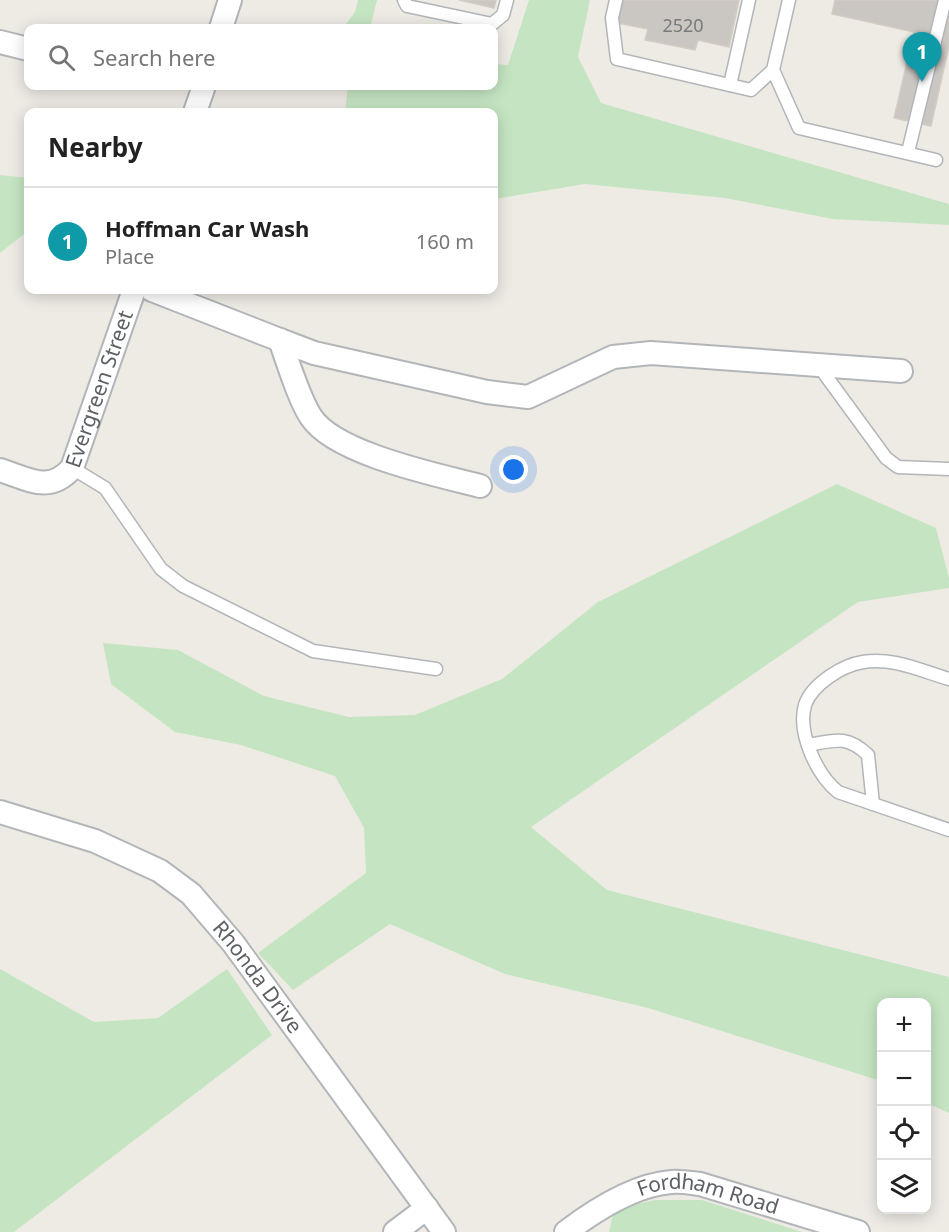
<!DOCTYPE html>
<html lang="en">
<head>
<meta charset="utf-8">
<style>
  :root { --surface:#fff; --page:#f2f2f2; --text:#222; --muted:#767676; --line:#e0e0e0; --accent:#e23737 }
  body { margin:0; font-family:"Noto Sans",sans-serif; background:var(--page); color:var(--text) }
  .controls { position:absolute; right:18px; bottom:18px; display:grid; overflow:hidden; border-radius:12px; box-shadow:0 3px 15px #0003 }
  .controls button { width:54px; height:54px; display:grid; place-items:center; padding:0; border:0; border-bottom:2px solid var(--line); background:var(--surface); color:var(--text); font:30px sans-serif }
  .you { position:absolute; left:514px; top:470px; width:21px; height:21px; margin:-15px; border:4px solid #fff; border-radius:50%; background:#1a73e8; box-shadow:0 0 0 9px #1a73e833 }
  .badge { display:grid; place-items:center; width:39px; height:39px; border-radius:50%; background:var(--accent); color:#fff; font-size:20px; font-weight:700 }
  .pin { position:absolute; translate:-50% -50px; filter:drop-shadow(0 2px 3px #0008) }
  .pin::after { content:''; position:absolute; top:32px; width:21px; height:18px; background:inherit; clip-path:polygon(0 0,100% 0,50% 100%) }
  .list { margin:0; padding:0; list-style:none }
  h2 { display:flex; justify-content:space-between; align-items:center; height:78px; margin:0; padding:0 24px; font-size:26px }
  h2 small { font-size:20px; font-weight:400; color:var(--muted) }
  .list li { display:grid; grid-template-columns:39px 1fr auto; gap:18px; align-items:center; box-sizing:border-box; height:108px; padding:0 24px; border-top:2px solid var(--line) }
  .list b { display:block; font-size:22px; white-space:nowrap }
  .list p { margin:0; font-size:20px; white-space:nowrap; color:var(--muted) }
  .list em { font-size:20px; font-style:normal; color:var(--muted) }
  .icon { flex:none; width:33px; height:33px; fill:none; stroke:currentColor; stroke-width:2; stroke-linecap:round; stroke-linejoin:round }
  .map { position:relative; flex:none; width:949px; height:1232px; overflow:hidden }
  .search { position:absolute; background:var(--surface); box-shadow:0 3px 15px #0003; left:24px; top:24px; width:474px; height:66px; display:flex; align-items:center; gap:15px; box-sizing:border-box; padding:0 21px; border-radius:12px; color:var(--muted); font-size:22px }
  .panel { position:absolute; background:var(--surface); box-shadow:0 3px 15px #0003; left:24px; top:108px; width:474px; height:186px; border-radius:12px }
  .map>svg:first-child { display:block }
  .green { fill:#c5e5c2 }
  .building { fill:#cac6c1; stroke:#d3cdc3; stroke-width:1.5 }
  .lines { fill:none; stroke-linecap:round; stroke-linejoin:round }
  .lane-casing { stroke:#b2b6b9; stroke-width:15 }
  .street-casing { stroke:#b2b6b9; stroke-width:26 }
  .lane { stroke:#fff; stroke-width:12 }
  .street { stroke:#fff; stroke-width:22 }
  .labels { text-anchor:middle; stroke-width:6; stroke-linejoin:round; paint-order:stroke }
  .number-label { font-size:18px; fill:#787a7c }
  .street-label { font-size:21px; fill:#5d6165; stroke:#fff }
</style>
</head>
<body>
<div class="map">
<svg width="949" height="1232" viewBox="0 0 949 1232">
  <rect width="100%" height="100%" fill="#eeebe5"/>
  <!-- green -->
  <g class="green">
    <path d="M358 0H377L370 28H343L355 12Z"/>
    <path d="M529 0H590L578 57 601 103 949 204V225L833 219 725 198 585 184 494 199V112H345L348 86H494V64L508 65Z"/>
    <path d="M0 175 28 178V231L0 253Z"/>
    <path d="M837 484 936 528 949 578V588L858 602 531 827 607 890 949 977V1113L927 1103 926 1002H882L881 1081 648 1008 505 974 390 924 293 990 258 953 366 873 364 828 335 776 241 745 175 732 111 684 103 643 178 650 264 696 349 717 415 715 502 679 598 602Z"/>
    <path d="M0 969 94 1022 158 1018 227 969 272 1035 14 1232H0Z"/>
    <path d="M655 1200H702L802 1232H609L614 1209Z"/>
  </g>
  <!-- building -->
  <g class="building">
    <path d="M459 0H496L494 8Z"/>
    <path d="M622 0H739L729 47 698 40 695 50 645 40 648 29 617 23Z"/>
    <path d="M835 0H949V46L931 126 894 118 914 32 832 14Z"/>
  </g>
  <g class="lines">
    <!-- lane casing -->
    <g class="lane-casing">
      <g id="lane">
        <path d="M404 0 407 6 492 24 503 15 507 0"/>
        <path d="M616 0 612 18 617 59 751 90 773 70 789 0"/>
        <path d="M773 70 799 128 936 160"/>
        <path d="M730 85 749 0"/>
        <path d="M908 152 945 0"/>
        <path d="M818 365 886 458 898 467 949 469"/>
        <path d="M72 468 105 488 161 569 183 586 313 651 436 669"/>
        <path d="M949 679C921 671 893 657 863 662 843 665 812 684 805 705 797 733 817 775 838 792L949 830"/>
        <path d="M808 745C835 740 847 735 868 755L873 804"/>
      </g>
    </g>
    <!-- street casing -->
    <g class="street-casing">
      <g id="street">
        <path d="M221 28 230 0"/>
        <path d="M0 42 28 49"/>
        <path d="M195 112 204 86"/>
        <path d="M152 290 280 340C288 362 299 399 311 417 335 454 438 475 480 486"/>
        <path d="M280 340 314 353 487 392 528 397 613 357 651 353 901 371"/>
        <path id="s1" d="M0 470C29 479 49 494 72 468L134 290"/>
        <path id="s2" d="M0 812 95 841 160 871 191 894 233 943 444 1232"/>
        <path d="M395 1232 427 1208"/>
        <path id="s3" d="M566 1232C595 1210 634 1185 671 1182 680 1181 691 1183 700 1184L858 1232"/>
      </g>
    </g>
    <!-- lane -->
    <use href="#lane" class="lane"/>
    <!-- street -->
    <use href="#street" class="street"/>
  </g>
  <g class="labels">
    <!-- number labels -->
    <g class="number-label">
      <text x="683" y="32">2520</text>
    </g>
    <!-- street labels -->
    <g class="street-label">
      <text dy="7" stroke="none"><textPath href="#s1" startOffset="162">Evergreen Street</textPath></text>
      <text dy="7" stroke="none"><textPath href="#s2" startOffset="316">Rhonda Drive</textPath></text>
      <text dy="7" stroke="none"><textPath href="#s3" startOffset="156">Fordham Road</textPath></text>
    </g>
  </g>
</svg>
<div class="controls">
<button>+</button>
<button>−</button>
<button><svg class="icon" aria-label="locate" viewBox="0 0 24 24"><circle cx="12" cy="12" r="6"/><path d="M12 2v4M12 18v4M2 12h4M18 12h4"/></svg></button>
<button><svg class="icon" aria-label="layers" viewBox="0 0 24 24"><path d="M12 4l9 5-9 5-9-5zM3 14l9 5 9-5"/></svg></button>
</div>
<div class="you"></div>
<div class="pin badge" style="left:922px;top:82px;background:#0f9aa8">1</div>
<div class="search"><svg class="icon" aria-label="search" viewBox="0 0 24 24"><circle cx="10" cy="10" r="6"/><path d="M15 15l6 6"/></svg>Search here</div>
<section class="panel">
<h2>Nearby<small></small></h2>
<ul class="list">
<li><span class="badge" style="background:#0f9aa8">1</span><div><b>Hoffman Car Wash</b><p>Place</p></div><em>160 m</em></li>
</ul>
</section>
</div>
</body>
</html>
